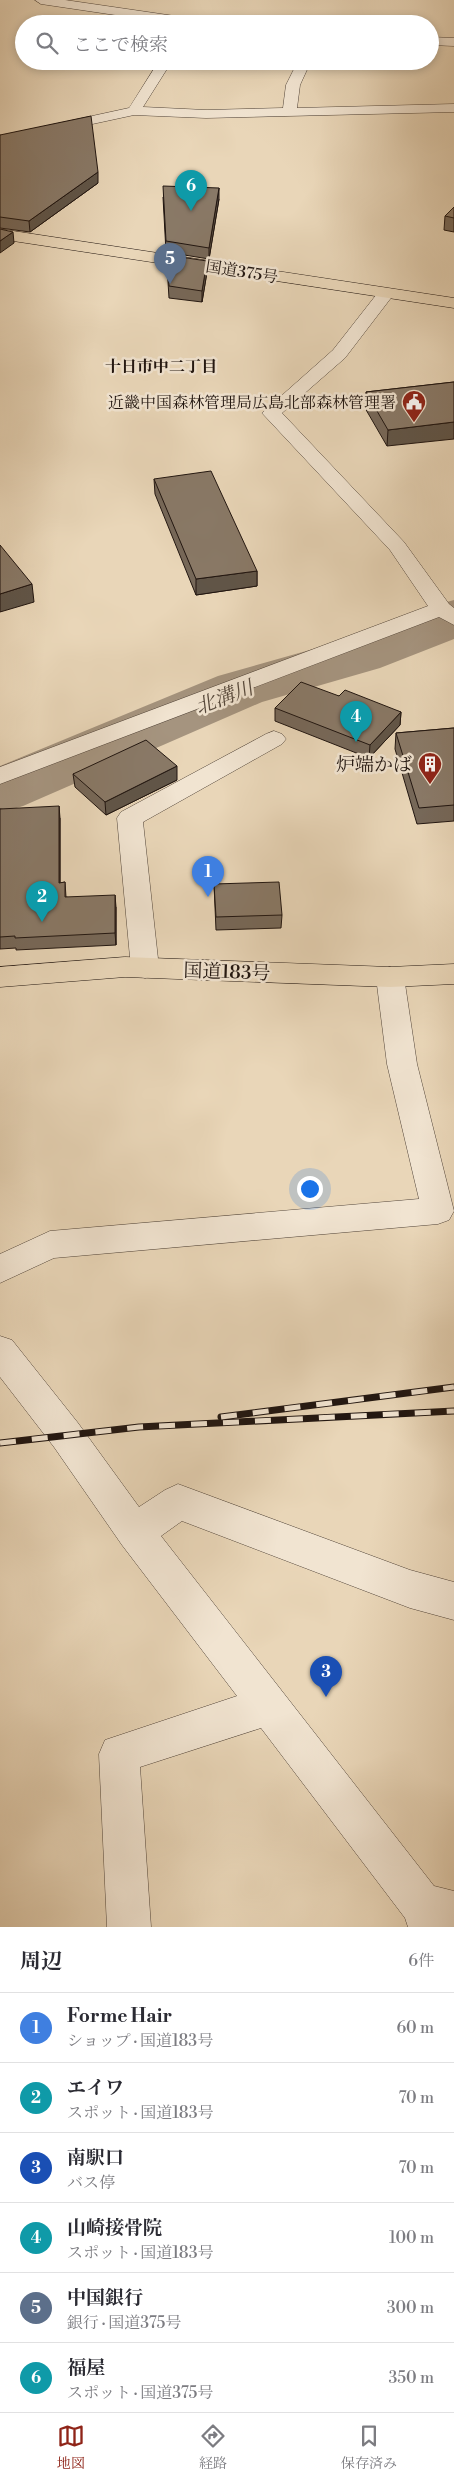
<!DOCTYPE html>
<html lang="ja">
<head>
<meta charset="utf-8">
<style>
  :root { --surface:#fff; --page:#f7f7f7; --text:#2b2b33; --muted:#7c7c81; --line:#e1e1e2; --accent:#8f2418 }
  body { margin:0; font-family:"Libre Bodoni","Noto Serif JP",serif; background:var(--page); color:var(--text) }
  .you { position:absolute; left:309px; top:1188px; width:18px; height:18px; margin:-12px; border:4px solid #fff; border-radius:50%; background:#1a73e8; box-shadow:0 0 0 8px #1a73e833 }
  .badge { display:grid; place-items:center; width:32px; height:32px; border-radius:50%; background:var(--accent); color:#fff; font-size:16px; font-weight:700 }
  .pin { position:absolute; translate:-50% -41px; filter:drop-shadow(0 1px 2px #0008) }
  .pin::after { content:''; position:absolute; top:26px; width:18px; height:15px; background:inherit; clip-path:polygon(0 0,100% 0,50% 100%) }
  .list { margin:0; padding:0; list-style:none }
  h2 { display:flex; justify-content:space-between; align-items:center; height:65px; margin:0; padding:0 20px; font-size:21px }
  h2 small { font-size:16px; font-weight:400; color:var(--muted) }
  .list li { display:grid; grid-template-columns:32px 1fr auto; gap:15px; align-items:center; box-sizing:border-box; height:70px; padding:0 20px; border-top:1px solid var(--line) }
  .list b { display:block; font-size:19px; white-space:nowrap }
  .list p { margin:0; font-size:16px; white-space:nowrap; color:var(--muted) }
  .list em { font-size:16px; font-style:normal; color:var(--muted) }
  .icon { flex:none; width:28px; height:28px; fill:none; stroke:currentColor; stroke-width:2; stroke-linecap:round; stroke-linejoin:round }
  .map { position:relative; flex:none; width:454px; height:1927px; overflow:hidden }
  .search { position:absolute; background:var(--surface); box-shadow:0 2px 8px #0003; left:15px; right:15px; top:15px; height:55px; display:flex; align-items:center; gap:12px; box-sizing:border-box; padding:0 18px; border-radius:28px; color:var(--muted); font-size:19px }
  .sheet { height:485px; background:var(--surface) }
  nav { display:flex; justify-content:space-around; align-items:center; box-sizing:border-box; height:70px; border-top:1px solid var(--line); background:var(--surface); font-size:14px; color:var(--muted) }
  nav a { display:grid; justify-items:center; gap:2px }
  nav .on { color:var(--accent) }
  .map>svg:first-child { display:block }
  .lines { fill:none; stroke-linecap:round; stroke-linejoin:round }
  .river { fill:#a5947f; fill-rule:evenodd }
  .minor-casing { stroke:#52453a; stroke-width:1 }
  .highway-casing { stroke:#201510; stroke-width:1 }
  .minor { fill:#f1e4d1; fill-rule:evenodd }
  .highway { fill:#e9d6b8; fill-rule:evenodd }
  .rail-casing { stroke:#201510; stroke-width:7 }
  .rail { stroke:#f1e4d1; stroke-width:5; stroke-dasharray:16; stroke-linecap:butt }
  .wall { fill:#766859; stroke:#201510 }
  .shaded-wall { fill:#605548; stroke:#201510 }
  .building { fill:#897967; stroke:#201510 }
  .labels { text-anchor:middle; stroke-width:5; stroke-linejoin:round; paint-order:stroke }
  .far-street-label { font-size:16px; fill:#201510; stroke:#f1e4d1 }
  .far-neighbourhood-label { font-size:16px; font-weight:bold; fill:#201510; stroke:#f1e4d1 }
  .far-poi-label { font-size:16px; fill:#201510; stroke:#f1e4d1; text-anchor:end }
  .poi-label { font-size:19px; fill:#201510; stroke:#f1e4d1; text-anchor:end }
  .street-label { font-size:19px; fill:#201510; stroke:#f1e4d1 }
  .water-label { font-size:20px; font-style:italic; fill:#55483c; stroke:#f1e4d1 }
</style>
</head>
<body>
<div class="map">
<svg width="454" height="1927" viewBox="0 0 454 1927">
  <rect width="100%" height="100%" fill="#e9d6b8"/>
  <filter id="stains"><feTurbulence type="fractalNoise" baseFrequency=".004" numOctaves="4"/><feColorMatrix values="0 0 0 0 .2 0 0 0 0 .09 0 0 0 0 .02 0 0 0 .5 -.17"/></filter>
  <radialGradient id="worn" r=".72"><stop offset=".6" stop-color="#630" stop-opacity="0"/><stop offset="1" stop-color="#630" stop-opacity=".3"/></radialGradient>
  <g class="lines">
    <!-- river -->
    <path class="river" d="M454 600V639L380 668 262 702 23 806 0 813V766L218 676 338 642 433 606Z"/>
    <!-- minor casing -->
    <g class="minor-casing">
      <g id="minor">
        <path d="M35 0H65L202 20 208 24H176L41 4Z"/>
        <path d="M430 37 454 38V46L430 45Z"/>
        <path d="M159 61H172L143 107 206 110 283 108 286 85 298 61H311L300 85 297 108 454 104V112L206 118 134 115 0 144V136L129 108Z"/>
        <path d="M386 289 392 290 394 294 345 358 282 413 404 542 449 604 454 608V625L439 617 0 784V767L428 606 390 550 262 413 333 350 380 290Z"/>
        <path d="M274 731 282 734 286 739 282 744 143 822 159 968 155 975 145 978 135 975 131 968 117 818 121 812 266 734Z"/>
        <path d="M390 967 400 970 404 977 417 1064 454 1211 449 1220 438 1224 54 1258 0 1283V1254L50 1231 419 1199 387 1064 376 977 380 970Z"/>
        <path d="M0 1336 12 1340 78 1423 139 1507 165 1490 178 1484 410 1570 454 1582V1620L410 1608 182 1521 161 1536 434 1886 454 1891V1927H408L405 1918 261 1728 140 1767 151 1927H107L99 1754 105 1740 237 1696 122 1545 54 1447 0 1377Z"/>
      </g>
    </g>
    <!-- highway casing -->
    <g class="highway-casing">
      <g id="highway">
        <path d="M0 229 454 298V308L0 239Z"/>
        <path d="M125 957 390 967 454 964V984L390 987 125 977 0 987V967Z"/>
      </g>
    </g>
    <!-- minor -->
    <use href="#minor" class="minor"/>
    <!-- highway -->
    <use href="#highway" class="highway"/>
    <!-- rail casing -->
    <g class="rail-casing">
      <g id="rail">
        <path d="M221 1417 454 1387"/>
        <path d="M0 1443 139 1427 454 1411"/>
      </g>
    </g>
    <!-- rail -->
    <use href="#rail" class="rail"/>
  </g>
  <!-- wall -->
  <g class="wall">
    <path d="M0 135 98 183 30 232 0 228Z"/>
    <path d="M163 197 219 199 209 259 166 252Z"/>
    <path d="M454 207V232L444 230 445 216Z"/>
    <path d="M167 266 207 272 202 302 169 298Z"/>
    <path d="M454 382 387 446 365 408 366 392Z"/>
    <path d="M154 479 257 571V586L196 595 155 494Z"/>
    <path d="M339 696 401 712 400 725 369 758 275 721V708Z"/>
    <path d="M454 728V821L417 824 395 749 396 733Z"/>
    <path d="M73 774 177 780 106 815 75 787Z"/>
    <path d="M0 809 60 818V883L65 882 66 897 116 907V945L16 950V948L0 949Z"/>
    <path d="M214 884 282 915 281 928 216 930Z"/>
  </g>
  <!-- shaded-wall -->
  <g class="shaded-wall">
    <path d="M98 172V183L30 232 29 221Z"/>
    <path d="M219 188V199L209 259V248Z"/>
    <path d="M13 232 14 243 0 253V241Z"/>
    <path d="M207 261V272L202 302V291Z"/>
    <path d="M454 422V439L387 446 388 430Z"/>
    <path d="M257 571V586L196 595V579Z"/>
    <path d="M32 584 34 602 0 612V594Z"/>
    <path d="M401 712 400 725 369 758 370 745Z"/>
    <path d="M177 766V780L106 815 105 802Z"/>
    <path d="M59 806 60 818V894L59 883Z"/>
    <path d="M115 895 116 907V945L115 933Z"/>
  </g>
  <!-- building -->
  <g class="building">
    <path d="M91 116 98 172 29 221 0 217V135Z"/>
    <path d="M163 186 219 188 209 248 166 241Z"/>
    <path d="M454 207V218L445 216Z"/>
    <path d="M0 229 13 232 0 241Z"/>
    <path d="M167 255 207 261 202 291 169 286Z"/>
    <path d="M454 382V422L388 430 366 392Z"/>
    <path d="M211 471 257 571 196 579 154 479Z"/>
    <path d="M0 545 32 584 0 594Z"/>
    <path d="M301 682 339 696 345 690 401 712 370 745 275 708Z"/>
    <path d="M454 728V805L419 808 396 733Z"/>
    <path d="M146 740 177 766 105 802 73 774Z"/>
    <path d="M59 806V883L65 882V897L115 895V933L15 938V936L0 937V809Z"/>
    <path d="M279 882 282 915 216 917 214 884Z"/>
  </g>
  <!-- icons -->
  <defs>
    <g id="civic-pin" transform="scale(1.25)"><path d="M0 17L-7.5 6A9.5 9.5 0 1 1 7.5 6Z" fill="#8f2418" stroke="#f1e4d1"/><path d="M-.6-6.5H3V-4.5H.6V-3L4-1V1h2V6H-6V1h2V-1L-.6-3ZM-1.2 2.5V6h2.4V2.5Z" fill="#fff"/></g>
    <g id="building-pin" transform="scale(1.25)"><path d="M0 17L-7.5 6A9.5 9.5 0 1 1 7.5 6Z" fill="#8f2418" stroke="#f1e4d1"/><path d="M-4-6H4V6H1V3H-1V6H-4ZM-2.5-4.3h1.7v1.8h-1.7ZM.8-4.3h1.7v1.8H.8ZM-2.5-1h1.7V.8h-1.7ZM.8-1h1.7V.8H.8Z" fill="#fff"/></g>
  </defs>
  <g fill-rule="evenodd">
    <use href="#civic-pin" x="414" y="402"/>
    <use href="#building-pin" x="430" y="764"/>
  </g>
  <g class="labels">
    <!-- far-street labels -->
    <g class="far-street-label">
      <text transform="translate(242 271) rotate(9)" y="6">国道375号</text>
    </g>
    <!-- far-neighbourhood labels -->
    <g class="far-neighbourhood-label">
      <text x="161" y="372">十日市中二丁目</text>
    </g>
    <!-- far-poi labels -->
    <g class="far-poi-label">
      <text x="396" y="408">近畿中国森林管理局広島北部森林管理署</text>
    </g>
    <!-- poi labels -->
    <g class="poi-label">
      <text x="412" y="771">炉端かば</text>
    </g>
    <!-- street labels -->
    <g class="street-label">
      <text transform="translate(227 971) rotate(2)" y="7">国道183号</text>
    </g>
    <!-- water labels -->
    <g class="water-label">
      <text transform="translate(224 697) rotate(-21)" y="7">北溝川</text>
    </g>
  </g>
  <rect width="100%" height="100%" filter="url(#stains)"/>
  <rect width="100%" height="100%" fill="url(#worn)"/>
</svg>
<div class="you"></div>
<div class="pin badge" style="left:208px;top:897px;background:#3f7fe0">1</div>
<div class="pin badge" style="left:42px;top:922px;background:#0f9aa8">2</div>
<div class="pin badge" style="left:326px;top:1697px;background:#1a4fb4">3</div>
<div class="pin badge" style="left:356px;top:742px;background:#0f9aa8">4</div>
<div class="pin badge" style="left:170px;top:284px;background:#5c6f8a">5</div>
<div class="pin badge" style="left:191px;top:211px;background:#0f9aa8">6</div>
<div class="search"><svg class="icon" aria-label="search" viewBox="0 0 24 24"><circle cx="10" cy="10" r="6"/><path d="M15 15l6 6"/></svg>ここで検索</div>
</div>
<section class="sheet">
<h2>周辺<small>6件</small></h2>
<ul class="list">
<li><span class="badge" style="background:#3f7fe0">1</span><div><b>Forme Hair</b><p>ショップ · 国道183号</p></div><em>60 m</em></li>
<li><span class="badge" style="background:#0f9aa8">2</span><div><b>エイワ</b><p>スポット · 国道183号</p></div><em>70 m</em></li>
<li><span class="badge" style="background:#1a4fb4">3</span><div><b>南駅口</b><p>バス停</p></div><em>70 m</em></li>
<li><span class="badge" style="background:#0f9aa8">4</span><div><b>山崎接骨院</b><p>スポット · 国道183号</p></div><em>100 m</em></li>
<li><span class="badge" style="background:#5c6f8a">5</span><div><b>中国銀行</b><p>銀行 · 国道375号</p></div><em>300 m</em></li>
<li><span class="badge" style="background:#0f9aa8">6</span><div><b>福屋</b><p>スポット · 国道375号</p></div><em>350 m</em></li>
</ul>
</section>
<nav>
<a class="on"><svg class="icon" aria-label="map" viewBox="0 0 24 24"><path d="M3 6l6-2 6 2 6-2v14l-6 2-6-2-6 2zM9 4v14M15 6v14"/></svg>地図</a>
<a><svg class="icon" aria-label="directions" viewBox="0 0 24 24"><path d="M12 3l9 9-9 9-9-9zM9 14v-3h6M13 9l2 2-2 2"/></svg>経路</a>
<a><svg class="icon" aria-label="saved" viewBox="0 0 24 24"><path d="M7 4h10v16l-5-4-5 4z"/></svg>保存済み</a>
</nav>
</body>
</html>
